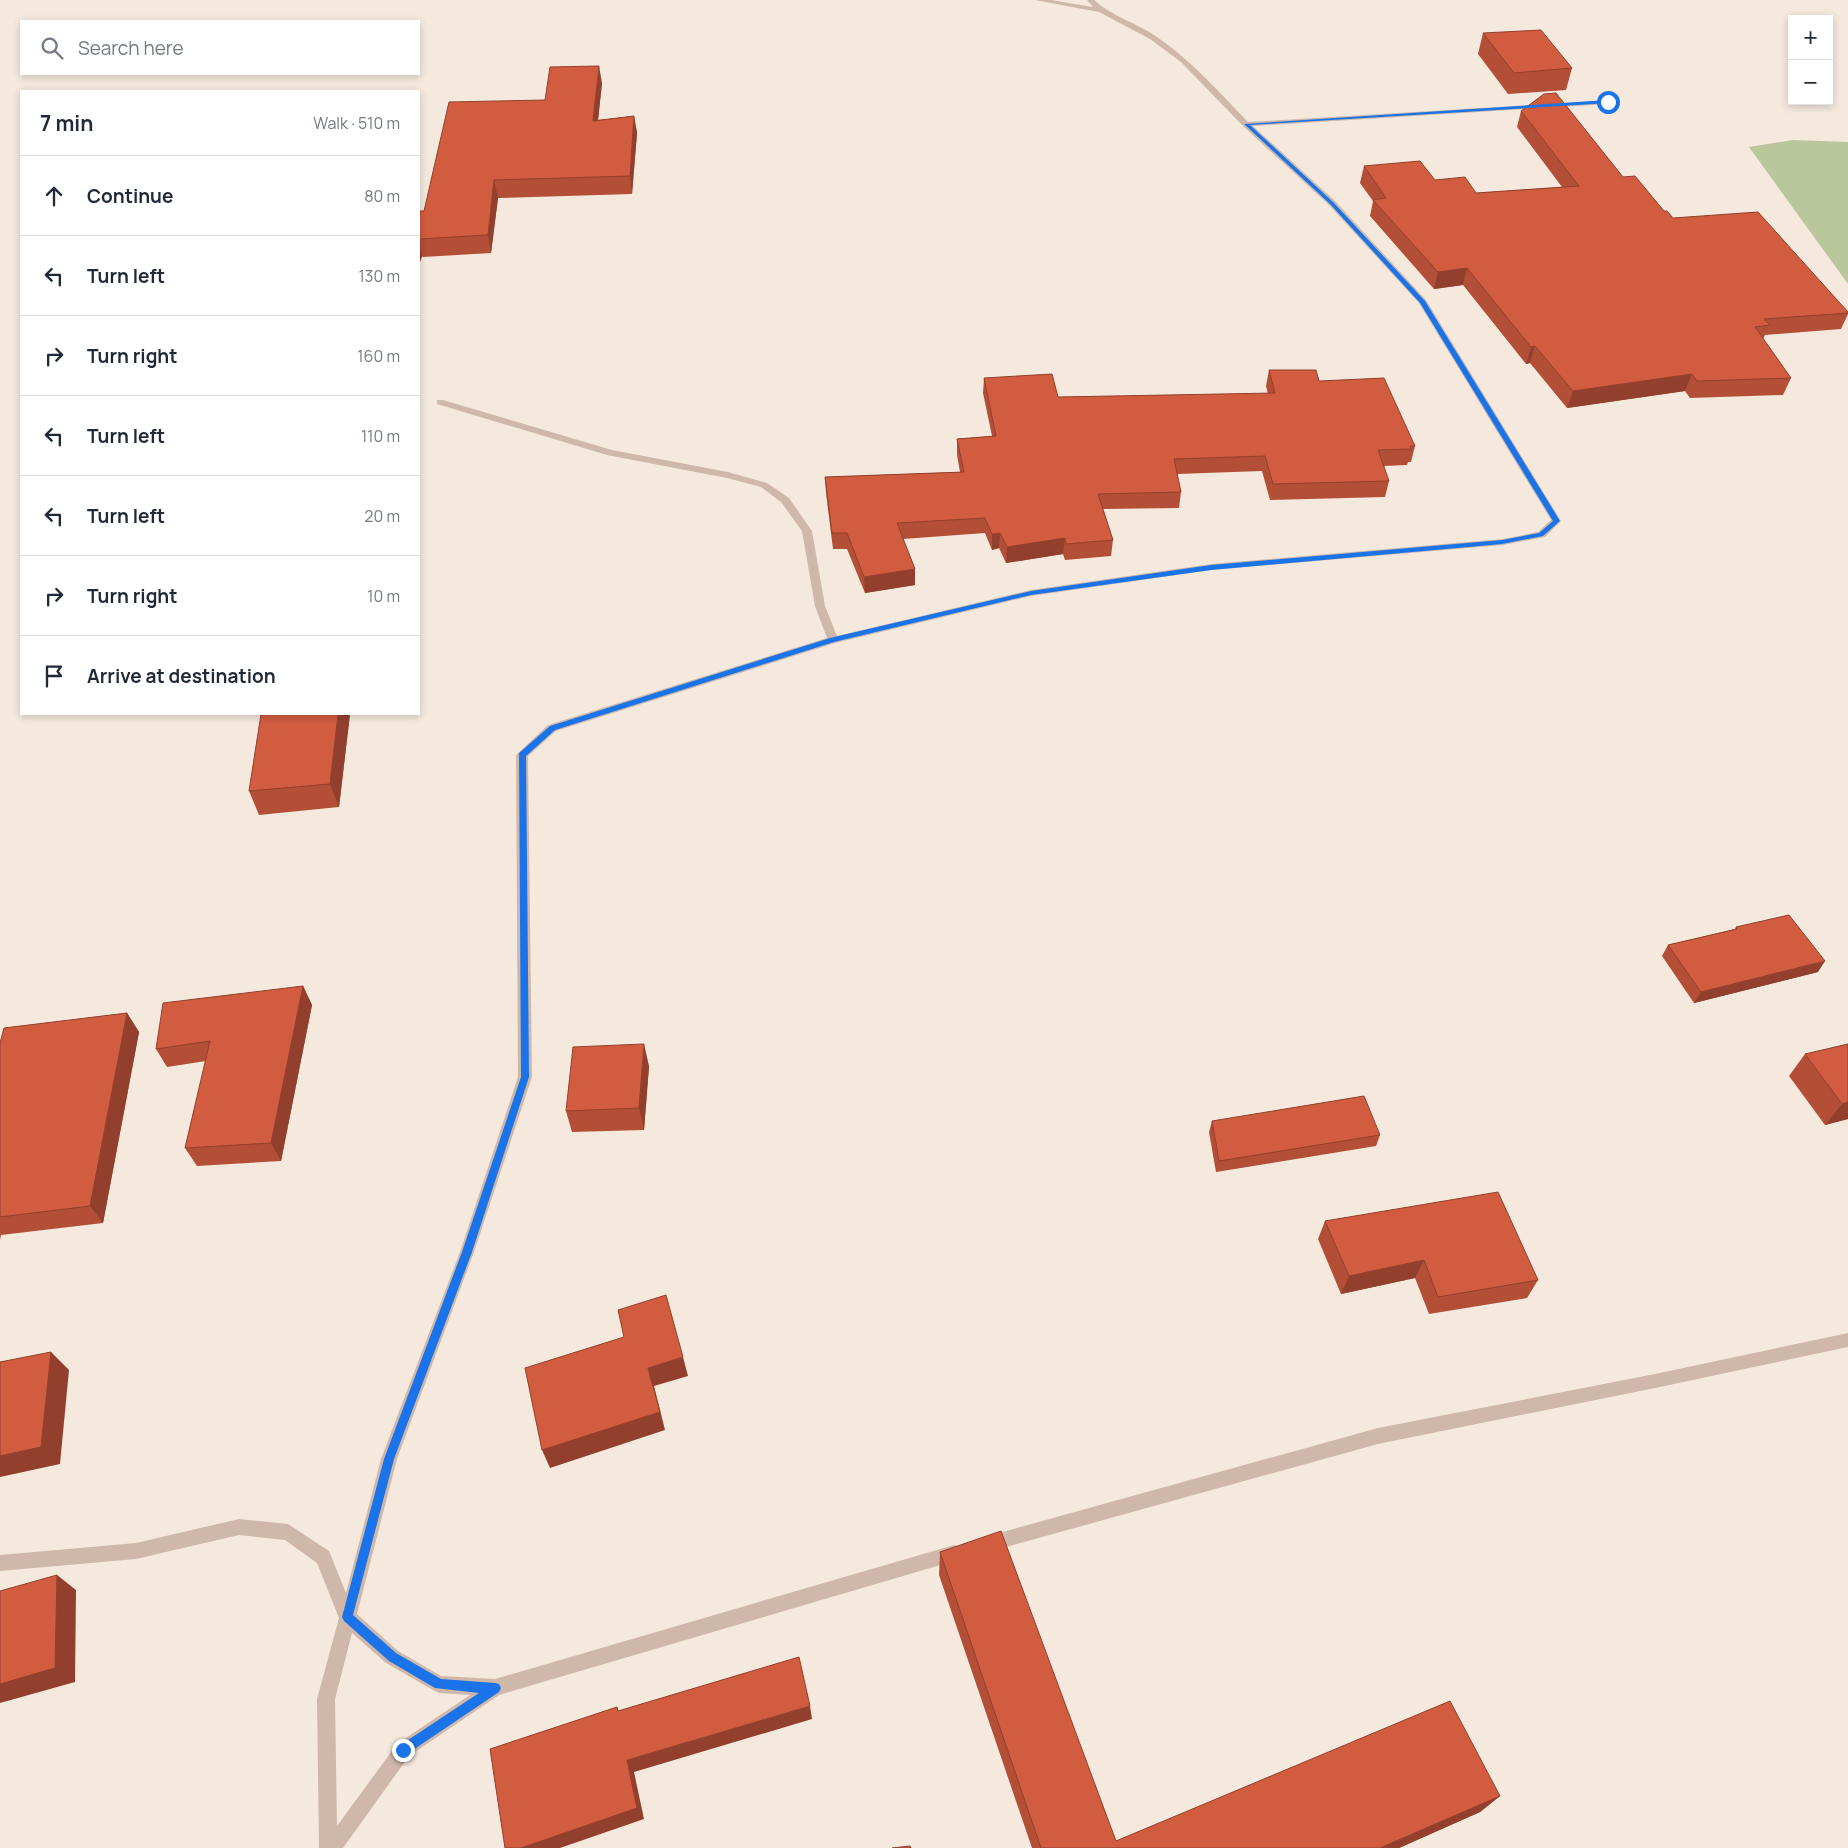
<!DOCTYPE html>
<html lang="en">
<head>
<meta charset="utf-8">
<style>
  :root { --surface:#fff; --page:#f2f2f3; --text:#1f2937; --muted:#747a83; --line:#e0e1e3 }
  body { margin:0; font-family:Manrope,sans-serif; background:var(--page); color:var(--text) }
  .controls { position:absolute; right:15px; top:15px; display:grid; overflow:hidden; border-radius:0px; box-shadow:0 2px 8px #0003 }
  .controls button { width:45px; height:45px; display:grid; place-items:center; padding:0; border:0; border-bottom:1px solid var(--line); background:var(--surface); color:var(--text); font:25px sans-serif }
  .stop { position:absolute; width:15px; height:15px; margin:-11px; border:4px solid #1a73e8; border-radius:50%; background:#fff }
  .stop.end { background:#1a73e8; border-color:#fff; box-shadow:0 1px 5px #0008 }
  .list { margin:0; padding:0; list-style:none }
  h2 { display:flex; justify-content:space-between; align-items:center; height:65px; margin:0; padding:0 20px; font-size:21px }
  h2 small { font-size:16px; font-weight:400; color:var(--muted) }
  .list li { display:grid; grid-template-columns:32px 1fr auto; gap:15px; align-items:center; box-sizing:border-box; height:80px; padding:0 20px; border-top:1px solid var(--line) }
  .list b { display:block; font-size:19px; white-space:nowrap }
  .list em { font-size:16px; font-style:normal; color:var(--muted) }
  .icon { flex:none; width:28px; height:28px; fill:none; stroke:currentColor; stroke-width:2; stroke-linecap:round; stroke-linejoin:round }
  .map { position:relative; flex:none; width:1848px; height:1848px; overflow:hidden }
  .search { position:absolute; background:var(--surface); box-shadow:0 2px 8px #0003; left:20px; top:20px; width:400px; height:55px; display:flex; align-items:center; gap:12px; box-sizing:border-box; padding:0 18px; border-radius:0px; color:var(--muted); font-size:19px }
  .panel { position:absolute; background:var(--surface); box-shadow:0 2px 8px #0003; left:20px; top:90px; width:400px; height:625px; border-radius:0px }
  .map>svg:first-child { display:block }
  .green { fill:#bac69c }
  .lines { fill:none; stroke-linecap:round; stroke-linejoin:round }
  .street { fill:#cfb8a9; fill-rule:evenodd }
  .wall { fill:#b44f37 }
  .shaded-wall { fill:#92402d }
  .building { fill:#d15c40; stroke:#92402d }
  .route { fill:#1a73e8 }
</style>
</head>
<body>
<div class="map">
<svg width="1848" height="1848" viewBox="0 0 1848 1848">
  <rect width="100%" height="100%" fill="#f5e9de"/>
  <!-- green -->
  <path class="green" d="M1793 140 1848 142V284L1749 147Z"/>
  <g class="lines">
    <!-- street -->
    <g class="street">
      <path d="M1035 0H1051L1093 7 1087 0H1094C1113 17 1137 23 1157 37 1192 61 1219 92 1248 122L1611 100V104H1608L1253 126 1335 201 1426 300 1561 521 1545 537 1503 545 1211 570 1031 596 835 643 556 731 528 756 532 1077 474 1252 397 1459 357 1614 398 1651 441 1676 495 1679 954 1545 960 1547 962 1553 960 1559 954 1561 499 1695 409 1756 343 1848H319L317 1699 339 1618 317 1563 285 1540 239 1535 136 1559 0 1571V1555L136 1543 239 1519 288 1524 329 1551 346 1593 381 1459 460 1252 518 1077 516 755 548 725 827 638 815 606 802 531 781 502 761 487 727 478 607 455 437 404V400H443L612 450 728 472 767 483 789 498 812 531 825 606 837 636 1031 590 1211 564 1503 539 1538 532 1551 520 1419 303 1329 205 1243 126 1181 62 1150 39 1099 12ZM352 1633 386 1663 433 1690 439 1693 470 1695 397 1744 337 1826 335 1699Z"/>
      <path d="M1848 1333V1347L1655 1388 1378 1444 988 1552 982 1550 980 1544 982 1538 988 1536 1378 1428 1655 1374Z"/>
    </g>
  </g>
  <!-- wall -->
  <g class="wall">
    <path d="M1483 33 1572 68 1566 90 1508 94 1478 54Z"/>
    <path d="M602 83 598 120 634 116 637 133 632 194 498 198 491 253 423 257 422 256 419 265V211H424L545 100Z"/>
    <path d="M1521 111 1623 177 1673 218 1848 312V314L1841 329 1765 335 1763 339 1791 378 1783 395 1690 398 1685 391 1567 408 1530 363 1526 364 1463 285 1434 289 1370 216 1373 201 1360 183 1364 166 1435 180 1476 193 1562 187 1517 127Z"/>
    <path d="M1269 370 1319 381 1415 446 1411 462H1408L1407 465 1384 466 1389 481 1385 497 1270 500 1262 471 1177 474 1181 492 1179 508 1103 509 1113 540 1111 556 1065 560 1063 554 1006 563 999 548 992 550 985 533 903 539 915 585 865 593 847 549H833L826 493 825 477 960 472 957 455V439L992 436 983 393 984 378 1058 397 1268 394 1266 386Z"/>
    <path d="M350 714 339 807 259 815 249 791Z"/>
    <path d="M1736 927 1818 972 1694 1003 1662 956 1668 945 1735 929Z"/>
    <path d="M303 986 312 1005 281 1161 197 1166 185 1148 206 1061 167 1067 156 1049Z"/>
    <path d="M127 1013 139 1032 103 1223 1 1235 0 1240V1043Z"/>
    <path d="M1848 1044V1119L1825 1125 1789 1076 1805 1054Z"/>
    <path d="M649 1066 644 1130 572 1132 566 1111Z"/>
    <path d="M1212 1121 1380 1135 1376 1146 1216 1172 1209 1132Z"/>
    <path d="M1325 1221 1538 1280 1527 1298 1429 1314 1415 1278 1341 1294 1318 1239Z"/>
    <path d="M940 1552 1116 1841 1500 1796 1480 1812 1399 1848H1032L939 1575Z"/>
  </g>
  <!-- shaded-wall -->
  <g class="shaded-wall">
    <path d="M599 66 602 83 596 139 593 121Z"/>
    <path d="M634 116 637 133 632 194 630 176Z"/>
    <path d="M494 180 498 198 491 253 488 235Z"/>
    <path d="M419 241 422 256 419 265Z"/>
    <path d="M1467 268 1463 285 1434 289 1438 272Z"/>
    <path d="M1535 346 1530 363 1526 364 1531 347Z"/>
    <path d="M1692 374 1685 391 1567 408 1573 391Z"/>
    <path d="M1000 533 999 548 992 550V534Z"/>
    <path d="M1065 538 1063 554 1006 563 1007 547Z"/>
    <path d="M915 569V585L865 593 864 577Z"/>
    <path d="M338 714H350L339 807 330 784Z"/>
    <path d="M1825 961 1818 972 1694 1003 1701 992Z"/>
    <path d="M303 986 312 1005 281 1161 271 1143Z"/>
    <path d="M127 1013 139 1032 103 1223 90 1206Z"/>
    <path d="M644 1044 649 1066 644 1130 639 1108Z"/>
    <path d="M1848 1102V1119L1825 1125 1842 1104Z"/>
    <path d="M1424 1260 1415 1278 1341 1294 1349 1276Z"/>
    <path d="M51 1352 69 1370 60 1464 0 1477V1456Z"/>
    <path d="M683 1357 688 1376 654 1386 665 1430 550 1468 542 1450 648 1368Z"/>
    <path d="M57 1575 76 1590 75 1682 0 1703V1684Z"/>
    <path d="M810 1706 812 1719 634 1772 644 1819 560 1848H521L627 1760Z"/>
    <path d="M1500 1796 1480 1812 1399 1848H1380Z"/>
  </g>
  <!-- building -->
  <g class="building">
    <path d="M1541 30 1572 68 1514 73 1483 33Z"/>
    <path d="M599 66 593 121 634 116 630 176 494 180 488 235 419 239V211H424L449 102 545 100 550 67Z"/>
    <path d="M1556 93 1623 177 1635 176 1664 211H1667L1673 218 1758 212 1848 312V313L1764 319 1770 325 1755 327 1791 378 1697 381 1692 374 1573 391 1535 346 1531 347 1467 268 1438 272 1373 200 1386 198 1364 166 1420 161 1435 180 1465 177 1476 193 1579 186 1521 111 1544 94Z"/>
    <path d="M1269 370H1316L1319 381 1384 378 1415 446H1410L1411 449 1378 450 1389 481 1273 484 1265 456 1174 459 1181 492 1098 494 1113 540 1066 544 1065 538 1007 547 1000 533 992 534 985 518 897 523 915 569 864 577 847 533H832L825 477 964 472 957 439 996 436 984 378 1052 374 1058 397 1275 393Z"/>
    <path d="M261 714H338L330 784 249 791Z"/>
    <path d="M1789 915 1825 961 1701 992 1668 945 1737 929 1736 927Z"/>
    <path d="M303 986 271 1143 185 1148 210 1041 156 1049 163 1003Z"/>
    <path d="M127 1013 90 1206 0 1217V1043L4 1028Z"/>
    <path d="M644 1044 639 1108 566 1111 573 1047Z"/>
    <path d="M1848 1044V1102L1842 1104 1805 1054Z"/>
    <path d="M1364 1096 1380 1135 1219 1161 1212 1121Z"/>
    <path d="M1498 1192 1538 1280 1438 1297 1424 1260 1349 1276 1325 1221Z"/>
    <path d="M666 1295 683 1357 648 1368 660 1412 542 1450 525 1368 624 1337 618 1310Z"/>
    <path d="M51 1352 41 1447 0 1456V1362Z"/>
    <path d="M1001 1531 1116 1841 1450 1701 1500 1796 1380 1848H1041L940 1552Z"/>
    <path d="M57 1575 55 1668 0 1684V1591Z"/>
    <path d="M799 1657 810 1706 627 1760 637 1808 521 1848H505L490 1749 617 1707 618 1711Z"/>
    <path d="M910 1846 911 1848H892Z"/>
  </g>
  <!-- route -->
  <path class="route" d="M1608 100 1610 103 1250 125 1333 202 1425 301 1560 521 1543 536 1502 544 1211 570 1031 595 834 642 555 730 526 756 529 1077 472 1252 394 1459 353 1615 396 1653 441 1679 495 1683 499 1684 501 1688 499 1692 407 1754 403 1756 399 1754 397 1750 399 1746 479 1693 435 1688 389 1661 344 1621 342 1617 384 1459 462 1252 521 1077 519 753 550 726 830 638 1031 591 1211 565 1502 540 1539 533 1553 521 1420 303 1330 204 1244 124Z"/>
</svg>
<div class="controls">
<button>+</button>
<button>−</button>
</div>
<div class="stop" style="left:1608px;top:102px"></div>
<div class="stop end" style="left:403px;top:1750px"></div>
<div class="search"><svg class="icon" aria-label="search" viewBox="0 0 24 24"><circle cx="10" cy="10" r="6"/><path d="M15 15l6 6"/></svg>Search here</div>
<section class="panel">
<h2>7 min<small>Walk · 510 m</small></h2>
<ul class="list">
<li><svg class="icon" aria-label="ahead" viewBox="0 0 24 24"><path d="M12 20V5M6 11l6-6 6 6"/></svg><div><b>Continue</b></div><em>80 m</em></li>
<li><svg class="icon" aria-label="left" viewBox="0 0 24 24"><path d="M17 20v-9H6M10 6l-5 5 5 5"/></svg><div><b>Turn left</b></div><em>130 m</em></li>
<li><svg class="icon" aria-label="right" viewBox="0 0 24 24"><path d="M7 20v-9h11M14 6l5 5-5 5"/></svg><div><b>Turn right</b></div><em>160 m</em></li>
<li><svg class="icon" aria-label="left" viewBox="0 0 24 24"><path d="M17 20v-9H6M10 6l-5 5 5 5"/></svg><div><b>Turn left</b></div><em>110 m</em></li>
<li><svg class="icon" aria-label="left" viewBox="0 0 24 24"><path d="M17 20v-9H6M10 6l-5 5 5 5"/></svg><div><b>Turn left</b></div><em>20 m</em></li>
<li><svg class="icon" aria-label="right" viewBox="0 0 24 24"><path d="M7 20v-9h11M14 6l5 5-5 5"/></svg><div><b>Turn right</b></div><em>10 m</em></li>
<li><svg class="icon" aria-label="arrive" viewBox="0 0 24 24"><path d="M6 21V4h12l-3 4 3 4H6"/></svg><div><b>Arrive at destination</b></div></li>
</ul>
</section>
</div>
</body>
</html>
